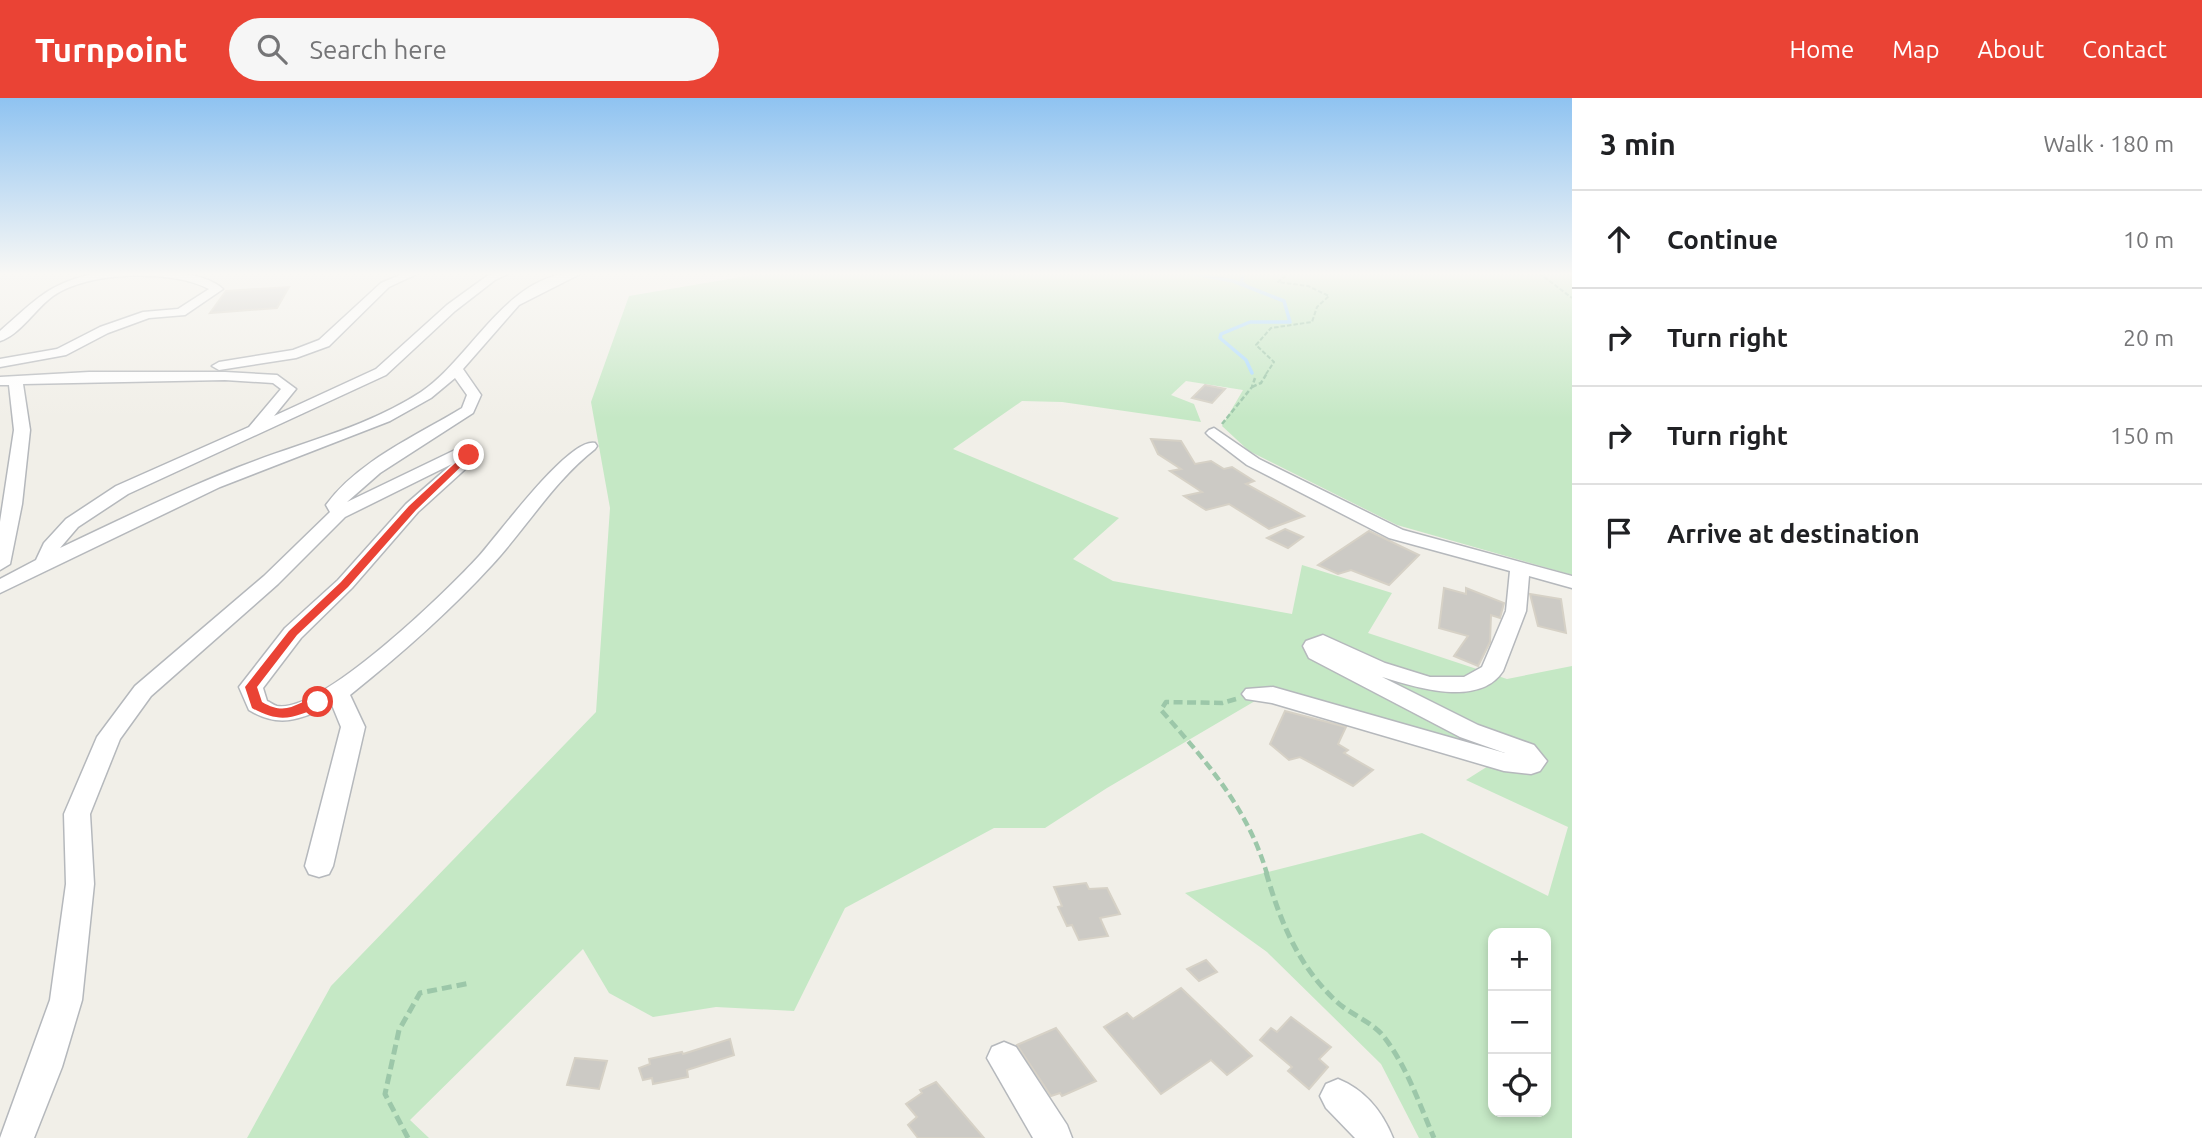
<!DOCTYPE html>
<html lang="en">
<head>
<meta charset="utf-8">
<style>
  :root { --surface:#fff; --page:#f6f6f6; --text:#202124; --muted:#757577; --line:#e0e0e0; --accent:#ea4335 }
  body { margin:0; font-family:Ubuntu,sans-serif; background:var(--page); color:var(--text) }
  .controls { position:absolute; right:21px; bottom:21px; display:grid; overflow:hidden; border-radius:14px; box-shadow:0 4px 10px #0003 }
  .controls button { width:63px; height:63px; display:grid; place-items:center; padding:0; border:0; border-bottom:2px solid var(--line); background:var(--surface); color:var(--text); font:35px sans-serif }
  .stop { position:absolute; width:21px; height:21px; margin:-16px; border:5px solid #ea4335; border-radius:50%; background:#fff }
  .stop.end { background:#ea4335; border-color:#fff; box-shadow:0 2px 7px #0008 }
  .list { margin:0; padding:0; list-style:none }
  h2 { display:flex; justify-content:space-between; align-items:center; height:91px; margin:0; padding:0 28px; font-size:30px }
  h2 small { font-size:23px; font-weight:400; color:var(--muted) }
  .list li { display:grid; grid-template-columns:46px 1fr auto; gap:21px; align-items:center; box-sizing:border-box; height:98px; padding:0 28px; border-top:2px solid var(--line) }
  .list b { display:block; font-size:26px; white-space:nowrap }
  .list em { font-size:23px; font-style:normal; color:var(--muted) }
  .icon { flex:none; width:38px; height:38px; fill:none; stroke:currentColor; stroke-width:2; stroke-linecap:round; stroke-linejoin:round }
  .map { position:relative; flex:none; width:1572px; height:1040px; overflow:hidden }
  header { display:flex; align-items:center; gap:42px; box-sizing:border-box; height:98px; padding:0 35px; background:var(--accent); color:#fff }
  header strong { font-size:33px }
  nav { display:flex; gap:38px; margin-inline-start:auto; font-size:24px }
  .search { width:490px; height:63px; background:var(--page); display:flex; align-items:center; gap:18px; box-sizing:border-box; padding:0 24px; border-radius:38px; color:var(--muted); font-size:26px }
  main { display:flex }
  aside { flex:1; background:var(--surface) }
  .map>svg:first-child { display:block }
  .green { fill:#c5e8c5; fill-rule:evenodd }
  .lines { fill:none; stroke-linecap:round; stroke-linejoin:round }
  .stream { stroke:#aadaff; stroke-width:3.5 }
  .building { fill:#cccac5; stroke:#d6d1c6; stroke-width:2 }
  .minor-casing { stroke:#b5b8bc; stroke-width:3 }
  .path-far3 { stroke:#9cc7a9; stroke-width:2; stroke-dasharray:4.5 2; stroke-linecap:butt }
  .path-far2 { stroke:#9cc7a9; stroke-width:2.5; stroke-dasharray:5 2.5; stroke-linecap:butt }
  .path-far1 { stroke:#9cc7a9; stroke-width:4.5; stroke-dasharray:9 4.5; stroke-linecap:butt }
  .path { stroke:#9cc7a9; stroke-width:5; stroke-dasharray:10 5; stroke-linecap:butt }
  .minor { fill:#fff; fill-rule:evenodd }
  .route { fill:#ea4335 }
</style>
</head>
<body>
<header>
<strong>Turnpoint</strong>
<div class="search"><svg class="icon" aria-label="search" viewBox="0 0 24 24"><circle cx="10" cy="10" r="6"/><path d="M15 15l6 6"/></svg>Search here</div>
<nav><a>Home</a><a>Map</a><a>About</a><a>Contact</a></nav>
</header>
<main>
<div class="map">
<svg width="1572" height="1040" viewBox="0 0 1572 1040">
  <rect width="100%" height="100%" fill="#f1efe8"/>
  <!-- green -->
  <path class="green" d="M764 175H1572V477L1397 427 1249 353 1222 328 1243 292 1186 283 1171 297 1194 306 1201 324 1062 304 1022 303 953 351 1119 420 1073 461 1113 483 1292 516 1302 467 1392 495 1368 535 1507 581 1572 568V1040H1419L1381 966 1267 854 1185 795 1422 735 1548 798 1568 729 1466 682 1504 658 1289 599 1255 603 1107 690 1045 730H994L845 810 794 913 716 909 653 919 609 895 583 851 410 1022 429 1040H247L331 888 596 614 610 410 591 304 629 198ZM1493 835H1546V1014H1493Z"/>
  <g class="lines">
    <!-- stream -->
    <g class="stream">
      <path d="M1189 175 1233 183 1284 203 1290 224H1250L1221 236 1220 240 1246 262 1252 275"/>
      <path d="M1244 175 1241 184 1245 187"/>
    </g>
  </g>
  <!-- building -->
  <g class="building">
    <path d="M289 189 277 210 210 215 226 193Z"/>
    <path d="M1205 287 1225 291 1212 305 1192 300Z"/>
    <path d="M1151 341 1181 343 1195 366 1211 363 1224 371 1232 369 1254 383 1246 386 1304 418 1269 431 1229 406 1206 412 1184 398 1202 394 1170 373 1181 371 1158 356Z"/>
    <path d="M1285 431 1303 439 1288 450 1267 440Z"/>
    <path d="M1369 433 1419 457 1389 487 1351 472 1338 476 1318 467Z"/>
    <path d="M1444 490 1466 496V490L1504 505 1500 520 1491 517 1490 544 1478 568 1454 558 1468 538 1439 530Z"/>
    <path d="M1530 496 1561 501 1566 535 1538 528Z"/>
    <path d="M1285 613 1346 629 1338 646 1348 652 1344 655 1373 672 1353 688 1300 659 1289 662 1270 646Z"/>
    <path d="M1086 785 1089 791 1107 790 1120 816 1100 820 1108 838 1079 842 1072 827 1067 828 1058 809 1062 808 1054 789Z"/>
    <path d="M1206 862 1217 874 1199 883 1187 871Z"/>
    <path d="M1181 890 1252 958 1227 977 1211 962 1161 996 1104 929 1127 915 1133 921Z"/>
    <path d="M1291 919 1331 949 1319 961 1328 969 1309 991 1288 973 1292 969 1260 942 1271 930 1277 934Z"/>
    <path d="M1056 930 1096 983 1062 998 1060 995 1051 998 1017 947Z"/>
    <path d="M730 941 734 957 687 972 688 979 653 986 652 980 643 982 639 970 650 966 649 961 682 954 683 956Z"/>
    <path d="M575 960 607 963 599 991 567 987Z"/>
    <path d="M936 984 984 1040H918L908 1027 917 1019 906 1006 922 995 920 992Z"/>
  </g>
  <g class="lines">
    <!-- minor casing -->
    <g class="minor-casing">
      <g id="minor">
        <path d="M97 175C131 174 196 167 223 191L185 217 149 220 108 235 66 257 0 269V261L57 251 100 229 143 214 178 211 209 191C172 171 88 173 53 198 36 210 20 237 0 243V233C36 202 48 185 97 175Z"/>
        <path d="M405 175H419L389 189 329 248 296 260 219 272 212 268 219 264 293 252 319 242 381 185Z"/>
        <path d="M495 175H510L495 182 455 213 386 277 128 396 78 429 60 450C119 422 178 393 239 369 299 345 366 330 421 294 473 259 509 171 582 175L519 207 463 271 481 297 473 315 380 375 347 404 455 352 469 351 477 356 472 365 418 414 352 490 301 540 263 590 267 603C270 604 273 607 277 608 321 616 449 491 479 458 498 437 570 338 595 345L597 348 595 351C554 383 527 429 492 467 449 514 400 557 350 597L365 629 333 768 329 776 319 779 309 776 305 768 341 629 332 607C300 621 280 631 249 612L239 589 285 530 338 482 406 406 452 366 345 419 278 486 151 598 120 641 90 716 94 786 82 902 62 969 34 1040H0L50 902 66 786 64 716 97 639 135 588 264 478 330 414 326 407C358 363 416 338 462 310L467 297 455 280 431 300 390 323 220 389 0 495V481L36 462 44 445 66 421 116 388 249 329 281 291 273 285 225 282 23 286 30 332 22 406 10 466 0 472V424L14 332 9 287H0V279L89 274H225L277 277 296 291 274 318 376 271 447 207 487 178Z"/>
        <path d="M1214 330 1259 361 1403 432 1572 478V490L1529 478 1526 513 1503 573C1479 610 1415 589 1382 579L1478 627 1534 647 1547 663 1540 673 1531 676 1504 673 1272 605 1246 601 1242 596 1246 591 1273 589 1505 655 1460 639 1309 560 1303 548 1306 543 1323 537 1385 565 1430 579H1464L1482 569 1506 513 1510 473 1389 440 1247 367 1209 338 1206 335 1209 332Z"/>
        <path d="M1004 944 1016 949 1067 1027 1072 1040H1033L987 960 992 949Z"/>
        <path d="M1338 981C1365 992 1382 1013 1393 1040H1355L1326 1010 1320 998 1326 986Z"/>
      </g>
    </g>
    <!-- path-far3 -->
    <g class="path-far3">
      <path d="M1539 175 1572 200"/>
      <path d="M1266 276 1274 264 1256 247 1271 230 1312 224 1317 209 1329 198 1308 188 1278 184 1285 178 1284 175"/>
    </g>
    <!-- path-far2 -->
    <g class="path-far2">
      <path d="M1252 289 1261 285 1267 275"/>
      <path d="M1222 326 1252 289 1255 280"/>
    </g>
    <!-- path-far1 -->
    <path class="path-far1" d="M1236 601 1222 605 1166 604 1161 612C1205 662 1248 710 1267 776"/>
    <!-- path -->
    <g class="path">
      <path d="M1266 774C1280 823 1298 868 1337 904 1351 917 1373 924 1384 939 1407 969 1419 1005 1434 1040"/>
      <path d="M408 1040 385 996 399 932 420 895 470 885"/>
    </g>
    <!-- minor -->
    <use href="#minor" class="minor"/>
  </g>
  <!-- sky -->
  <linearGradient id="sky" x2="0" y2="1"><stop stop-color="#8fc3f1"/><stop offset="0.55" stop-color="#f9f8f5"/><stop offset="1" stop-color="#f9f8f5" stop-opacity="0"/></linearGradient>
  <rect width="1572" height="320" fill="url(#sky)"/>
  <!-- route -->
  <path class="route" d="M466 355 473 357 416 412 348 489 297 537 257 589 262 604C292 622 299 597 323 601V607C295 620 280 626 252 610L245 589 289 533 341 484 409 408Z"/>
</svg>
<div class="controls">
<button>+</button>
<button>−</button>
<button><svg class="icon" aria-label="locate" viewBox="0 0 24 24"><circle cx="12" cy="12" r="6"/><path d="M12 2v4M12 18v4M2 12h4M18 12h4"/></svg></button>
</div>
<div class="stop" style="left:318px;top:604px"></div>
<div class="stop end" style="left:469px;top:357px"></div>
</div>
<aside>
<h2>3 min<small>Walk · 180 m</small></h2>
<ul class="list">
<li><svg class="icon" aria-label="ahead" viewBox="0 0 24 24"><path d="M12 20V5M6 11l6-6 6 6"/></svg><div><b>Continue</b></div><em>10 m</em></li>
<li><svg class="icon" aria-label="right" viewBox="0 0 24 24"><path d="M7 20v-9h11M14 6l5 5-5 5"/></svg><div><b>Turn right</b></div><em>20 m</em></li>
<li><svg class="icon" aria-label="right" viewBox="0 0 24 24"><path d="M7 20v-9h11M14 6l5 5-5 5"/></svg><div><b>Turn right</b></div><em>150 m</em></li>
<li><svg class="icon" aria-label="arrive" viewBox="0 0 24 24"><path d="M6 21V4h12l-3 4 3 4H6"/></svg><div><b>Arrive at destination</b></div></li>
</ul>
</aside>
</main>
</body>
</html>
